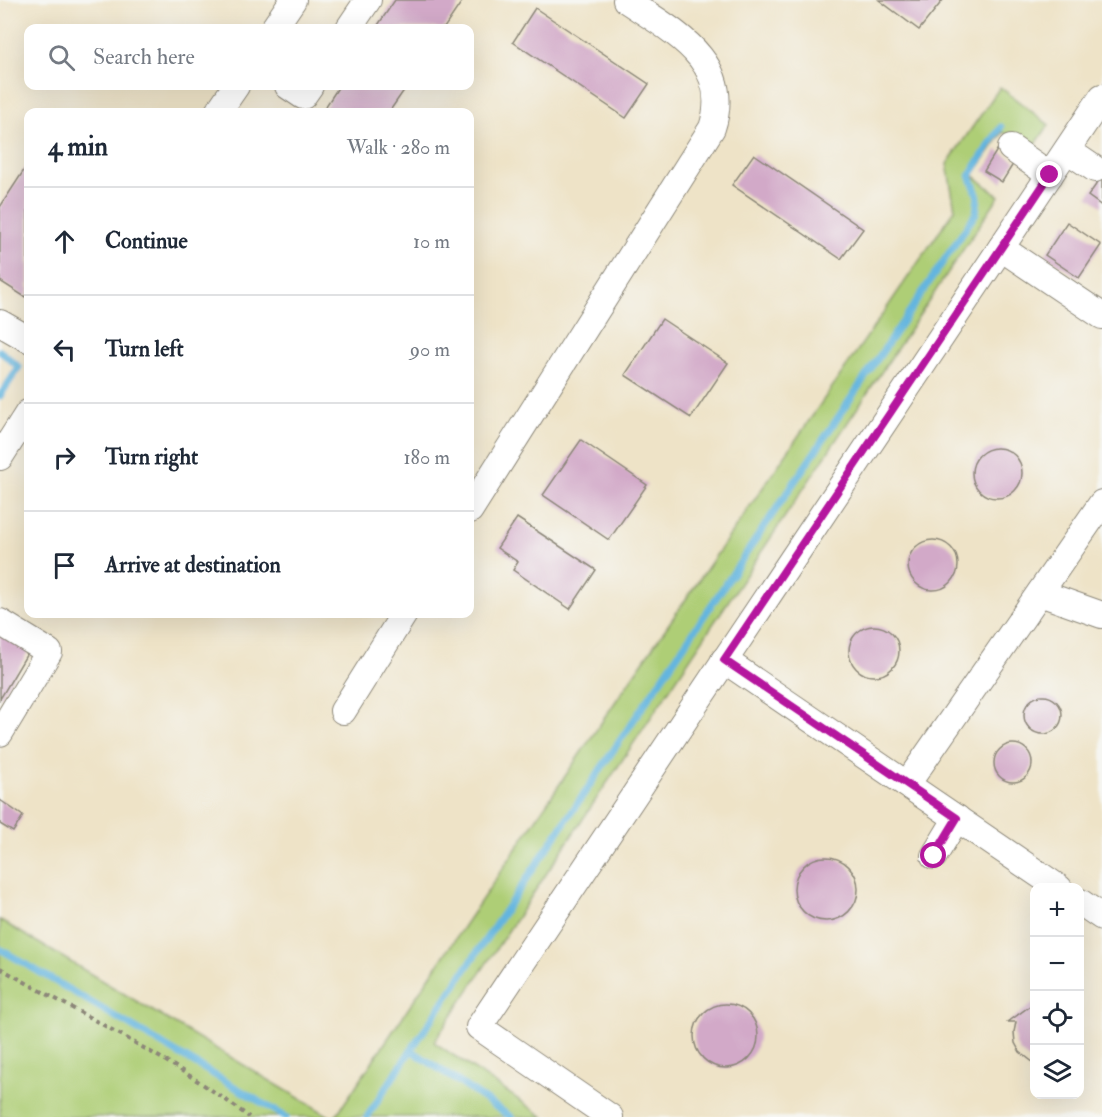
<!DOCTYPE html>
<html lang="en">
<head>
<meta charset="utf-8">
<style>
  :root { --surface:#fff; --page:#f2f2f3; --text:#1f2937; --muted:#747a83; --line:#e0e1e3 }
  body { margin:0; font-family:"IM FELL Double Pica",serif; background:var(--page); color:var(--text) }
  .controls { position:absolute; right:18px; bottom:18px; display:grid; overflow:hidden; border-radius:12px; box-shadow:0 6px 24px #0002 }
  .controls button { width:54px; height:54px; display:grid; place-items:center; padding:0; border:0; border-bottom:2px solid var(--line); background:var(--surface); color:var(--text); font:30px sans-serif }
  .stop { position:absolute; width:18px; height:18px; margin:-14px; border:4px solid #b5179e; border-radius:50%; background:#fff }
  .stop.end { background:#b5179e; border-color:#fff; box-shadow:0 2px 6px #0008 }
  .list { margin:0; padding:0; list-style:none }
  h2 { display:flex; justify-content:space-between; align-items:center; height:78px; margin:0; padding:0 24px; font-size:26px }
  h2 small { font-size:20px; font-weight:400; color:var(--muted) }
  .list li { display:grid; grid-template-columns:39px 1fr auto; gap:18px; align-items:center; box-sizing:border-box; height:108px; padding:0 24px; border-top:2px solid var(--line) }
  .list b { display:block; font-size:22px; white-space:nowrap }
  .list em { font-size:20px; font-style:normal; color:var(--muted) }
  .icon { flex:none; width:33px; height:33px; fill:none; stroke:currentColor; stroke-width:2; stroke-linecap:round; stroke-linejoin:round }
  .map { position:relative; flex:none; width:1102px; height:1117px; overflow:hidden }
  .search { position:absolute; background:var(--surface); box-shadow:0 6px 24px #0002; left:24px; top:24px; width:450px; height:66px; display:flex; align-items:center; gap:15px; box-sizing:border-box; padding:0 21px; border-radius:12px; color:var(--muted); font-size:22px }
  .panel { position:absolute; background:var(--surface); box-shadow:0 6px 24px #0002; left:24px; top:108px; width:450px; height:510px; border-radius:12px }
  .map>svg:first-child { display:block }
  .green { fill:#aece76; stroke:#6c7c50; stroke-width:1.5 }
  .lines { fill:none; stroke-linecap:round; stroke-linejoin:round }
  .stream { stroke:#64b5df; stroke-width:7 }
  .building { fill:#d2a9c8 }
  .minor-casing { stroke:#8c8779; stroke-width:28 }
  .path { stroke:#8c8779; stroke-width:4; stroke-dasharray:4.5 4.5; stroke-linecap:butt }
  .minor { stroke:#fff; stroke-width:26 }
  .route { stroke:#b5179e; stroke-width:8 }
</style>
</head>
<body>
<div class="map">
<svg width="1102" height="1117" viewBox="0 0 1102 1117">
  <rect width="100%" height="100%" fill="#f6f6f2"/>
  <filter id="ink" filterUnits="userSpaceOnUse"><feTurbulence type="fractalNoise" baseFrequency=".0167" numOctaves="2"/><feDisplacementMap in="SourceGraphic" scale="12" xChannelSelector="R" yChannelSelector="G"/><feConvolveMatrix kernelMatrix="1 2 1 2 8 2 1 2 1" color-interpolation-filters="sRGB"/></filter>
  <filter id="wash" filterUnits="userSpaceOnUse"><feTurbulence type="fractalNoise" baseFrequency=".008" numOctaves="4" result="noise"/><feDisplacementMap in="SourceGraphic" scale="24" xChannelSelector="R" yChannelSelector="G"/><feGaussianBlur stdDeviation="1.35" result="paint"/><feColorMatrix in="noise" values="0 0 0 0 0 0 0 0 0 0 0 0 0 0 0 0 0 1.4 0 .05"/><feComposite in="paint" operator="in"/></filter>
  <g filter="url(#wash)">
    <rect width="100%" height="100%" fill="#eee3c7"/>
    <!-- green -->
    <g class="green">
      <path d="M1000 87 1049 125 1031 151 1003 132 973 175 999 196 434 1042 544 1117H335L626 686 955 209 947 164Z"/>
      <path d="M0 920 331 1117H0Z"/>
    </g>
    <g class="lines">
      <!-- stream -->
      <g class="stream">
        <path d="M0 351 19 367 0 396"/>
        <path d="M0 949 286 1117"/>
        <path d="M411 1050 976 213 978 197 970 175 1001 127"/>
        <path d="M367 1117 411 1050 511 1117"/>
      </g>
    </g>
    <g id="blocks">
      <!-- building -->
      <g class="building">
        <path d="M395 0H463L444 28H376Z"/>
        <path d="M879 0H943L919 30Z"/>
        <path d="M535 8 649 84 626 118 513 42Z"/>
        <path d="M339 86H407L389 112H329L324 109Z"/>
        <path d="M997 150 1015 161 1002 182 984 171Z"/>
        <path d="M754 154 863 229 841 259 732 185Z"/>
        <path d="M28 164V292L25 297 0 281V207Z"/>
        <path d="M1102 176V206L1088 196Z"/>
        <path d="M1067 222 1101 245 1079 278 1045 255Z"/>
        <path d="M662 319 728 363 691 418 625 375Z"/>
        <path d="M581 440 647 485 609 540 543 495Z"/>
        <circle cx="997" cy="473" r="25"/>
        <path d="M517 518 596 570 570 609 513 570 518 562 497 548Z"/>
        <circle cx="933" cy="565" r="25"/>
        <circle cx="874" cy="651" r="25"/>
        <path d="M0 630 31 647 0 699Z"/>
        <circle cx="1043" cy="715" r="19"/>
        <circle cx="1013" cy="763" r="19"/>
        <path d="M0 800 23 816 13 832 0 824Z"/>
        <circle cx="826" cy="889" r="32"/>
        <path d="M1034 1003V1063L1020 1052 1015 1043 1014 1032 1016 1022H1008Z"/>
        <circle cx="726" cy="1036" r="32"/>
      </g>
    </g>
  </g>
  <g filter="url(#ink)">
    <use href="#blocks" fill-opacity="0" stroke="#8c8779" stroke-width="1.5"/>
    <g class="lines">
      <!-- minor casing -->
      <g class="minor-casing">
        <g id="minor">
          <path d="M274 28 293 0"/>
          <path d="M349 28 368 0"/>
          <path d="M288 86 303 96 310 86"/>
          <path d="M218 112 236 86"/>
          <path d="M1011 148 1050 175"/>
          <path d="M1067 150 1095 169"/>
          <path d="M1001 248 1102 316"/>
          <path d="M0 323 28 339"/>
          <path d="M0 457 28 413"/>
          <path d="M470 510 712 128C734 61 672 31 626 0"/>
          <path d="M1040 593 1102 615"/>
          <path d="M0 622 49 652 0 733"/>
          <path d="M724 660 1059 888"/>
          <path d="M343 711 404 614"/>
          <path d="M907 784 1102 503"/>
          <path d="M934 856 957 818"/>
          <path d="M1080 902 1102 917"/>
          <path d="M610 1117 479 1027 1102 97"/>
        </g>
      </g>
      <!-- path -->
      <path class="path" d="M0 968C84 1016 172 1058 249 1117"/>
      <!-- minor -->
      <use href="#minor" class="minor"/>
    </g>
  </g>
  <g class="lines" filter="url(#ink)">
    <!-- route -->
    <path class="route" d="M934 856 957 818 724 660 1050 175"/>
  </g>
</svg>
<div class="controls">
<button>+</button>
<button>−</button>
<button><svg class="icon" aria-label="locate" viewBox="0 0 24 24"><circle cx="12" cy="12" r="6"/><path d="M12 2v4M12 18v4M2 12h4M18 12h4"/></svg></button>
<button><svg class="icon" aria-label="layers" viewBox="0 0 24 24"><path d="M12 4l9 5-9 5-9-5zM3 14l9 5 9-5"/></svg></button>
</div>
<div class="stop" style="left:934px;top:856px"></div>
<div class="stop end" style="left:1050px;top:175px"></div>
<div class="search"><svg class="icon" aria-label="search" viewBox="0 0 24 24"><circle cx="10" cy="10" r="6"/><path d="M15 15l6 6"/></svg>Search here</div>
<section class="panel">
<h2>4 min<small>Walk · 280 m</small></h2>
<ul class="list">
<li><svg class="icon" aria-label="ahead" viewBox="0 0 24 24"><path d="M12 20V5M6 11l6-6 6 6"/></svg><div><b>Continue</b></div><em>10 m</em></li>
<li><svg class="icon" aria-label="left" viewBox="0 0 24 24"><path d="M17 20v-9H6M10 6l-5 5 5 5"/></svg><div><b>Turn left</b></div><em>90 m</em></li>
<li><svg class="icon" aria-label="right" viewBox="0 0 24 24"><path d="M7 20v-9h11M14 6l5 5-5 5"/></svg><div><b>Turn right</b></div><em>180 m</em></li>
<li><svg class="icon" aria-label="arrive" viewBox="0 0 24 24"><path d="M6 21V4h12l-3 4 3 4H6"/></svg><div><b>Arrive at destination</b></div></li>
</ul>
</section>
</div>
</body>
</html>
